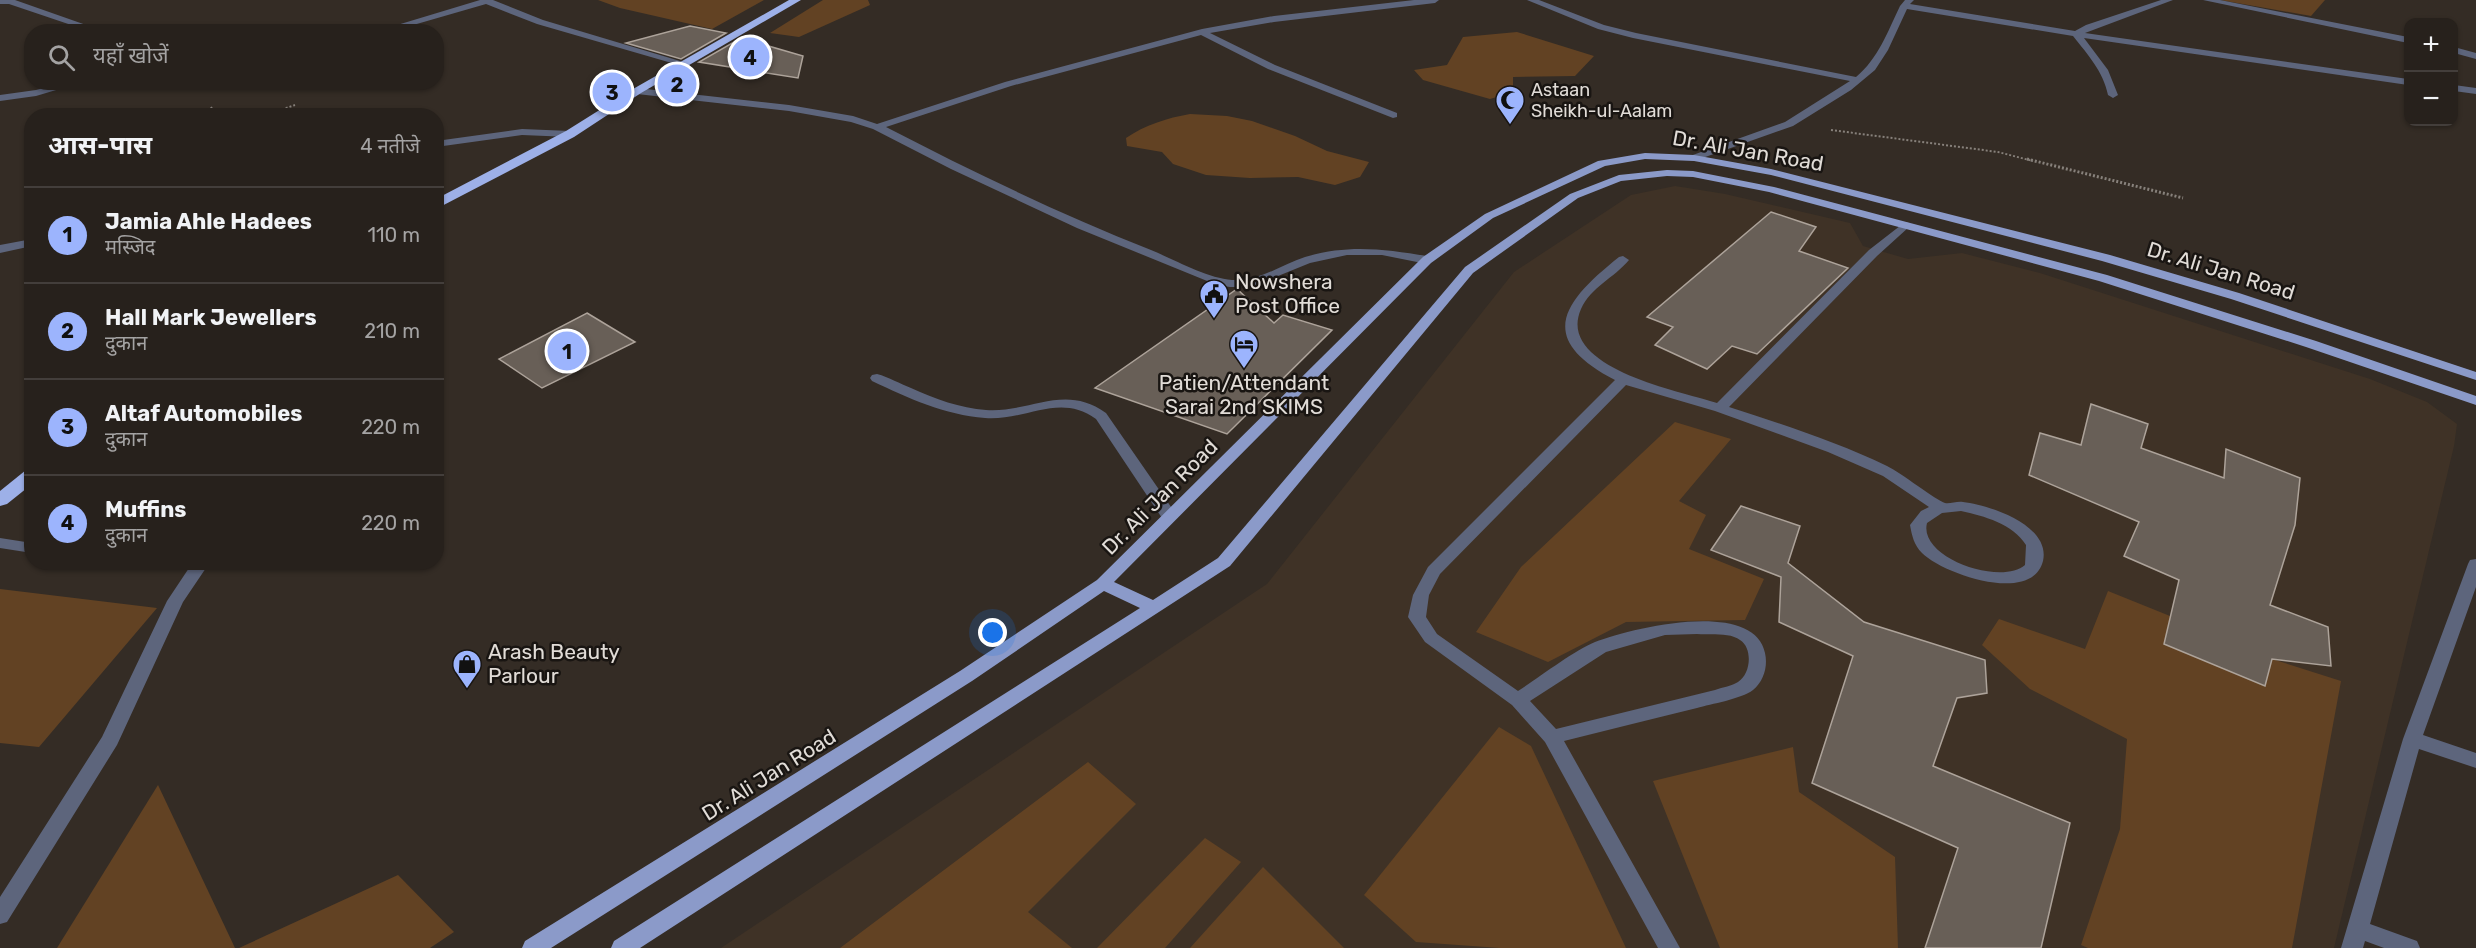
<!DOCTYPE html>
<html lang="hi">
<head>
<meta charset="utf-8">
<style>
  :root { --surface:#27211c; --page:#2f2925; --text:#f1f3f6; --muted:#a4a3a3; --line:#433e3b; --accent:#9cb4fd }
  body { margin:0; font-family:Rubik,"Noto Sans Devanagari",sans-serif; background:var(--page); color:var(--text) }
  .controls { position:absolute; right:18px; top:18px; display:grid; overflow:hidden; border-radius:12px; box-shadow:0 2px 4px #0004 }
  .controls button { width:54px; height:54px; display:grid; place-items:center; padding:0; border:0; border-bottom:2px solid var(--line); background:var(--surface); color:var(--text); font:30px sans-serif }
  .you { position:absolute; left:993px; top:633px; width:21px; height:21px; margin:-15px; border:4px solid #fff; border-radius:50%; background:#1a73e8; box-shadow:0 0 0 9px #1a73e833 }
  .badge { display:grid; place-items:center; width:39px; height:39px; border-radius:50%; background:var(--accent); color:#111; font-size:20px; font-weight:700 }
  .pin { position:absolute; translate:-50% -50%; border:3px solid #fff; box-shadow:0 2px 6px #0006 }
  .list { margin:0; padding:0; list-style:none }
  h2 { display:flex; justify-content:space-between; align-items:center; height:78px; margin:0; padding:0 24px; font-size:26px }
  h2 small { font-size:20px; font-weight:400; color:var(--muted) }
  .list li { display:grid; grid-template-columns:39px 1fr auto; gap:18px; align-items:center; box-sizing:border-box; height:96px; padding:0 24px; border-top:2px solid var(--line) }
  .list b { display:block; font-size:22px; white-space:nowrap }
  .list p { margin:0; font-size:20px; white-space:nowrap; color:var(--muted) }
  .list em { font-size:20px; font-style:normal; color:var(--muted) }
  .icon { flex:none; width:33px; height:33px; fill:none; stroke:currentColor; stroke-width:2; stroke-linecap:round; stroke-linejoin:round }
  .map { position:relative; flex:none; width:2476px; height:948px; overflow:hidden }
  .search { position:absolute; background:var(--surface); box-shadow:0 2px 4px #0004; left:24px; top:24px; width:420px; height:66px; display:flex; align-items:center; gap:15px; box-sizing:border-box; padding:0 21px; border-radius:24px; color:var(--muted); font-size:22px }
  .panel { position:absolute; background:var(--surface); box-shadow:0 2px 4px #0004; left:24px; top:108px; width:420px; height:462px; border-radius:24px }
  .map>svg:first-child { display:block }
  .built { fill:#3f3226 }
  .green { fill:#624223 }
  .building { fill:#685f57; stroke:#ada39a; stroke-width:1.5 }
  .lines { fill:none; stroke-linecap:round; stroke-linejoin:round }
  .path-far1 { stroke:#87817b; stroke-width:2; stroke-dasharray:2 2; stroke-linecap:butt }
  .path { stroke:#87817b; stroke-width:3; stroke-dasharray:2 2; stroke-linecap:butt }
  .minor { fill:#5d657c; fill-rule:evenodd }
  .major { fill:#8b9ac9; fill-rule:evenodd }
  .highway { fill:#9db0e8; fill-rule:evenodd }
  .labels { text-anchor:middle; stroke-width:5; stroke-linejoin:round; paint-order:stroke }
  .far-poi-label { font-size:18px; fill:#e1dcd7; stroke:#191512; text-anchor:start }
  .street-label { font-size:21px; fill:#e1dcd7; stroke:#191512 }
  .poi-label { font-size:21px; fill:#e1dcd7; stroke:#191512; text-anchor:start }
</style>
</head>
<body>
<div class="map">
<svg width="2476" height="948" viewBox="0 0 2476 948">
  <rect width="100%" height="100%" fill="#342c25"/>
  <!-- built -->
  <path class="built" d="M1675 186 1725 194 1850 223 1863 246 1908 259 1962 253 2040 273 2370 379 2427 402 2457 424 2454 446 2334 948H721L1267 584 1514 272 1631 195Z"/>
  <!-- green -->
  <g class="green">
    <path d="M598 0H764L712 29 620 8Z"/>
    <path d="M823 0H868L870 5 799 37 770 33Z"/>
    <path d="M2220 0H2325L2311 16Z"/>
    <path d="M1517 32 1594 56 1575 76 1513 77V92L1490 99 1423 80 1414 70 1447 65 1463 37Z"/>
    <path d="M1190 114 1227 116 1252 121 1295 136 1327 151 1369 162 1360 177 1335 185 1298 177 1250 178 1206 175 1173 164 1162 152 1127 146 1126 138C1145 125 1167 118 1190 114Z"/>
    <path d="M1675 422 1731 439 1679 501 1706 515 1689 549 1764 579 1745 620 1626 622 1548 662 1476 632 1521 567Z"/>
    <path d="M0 589 157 608 39 747 0 743Z"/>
    <path d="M2108 591 2170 616 2165 644 2265 686 2272 659 2341 681 2292 948H2088L2081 945 2120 829 2127 739 2030 689 1982 645 1999 619 2085 649Z"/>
    <path d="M1499 727 1531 746 1626 948H1500L1416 942 1364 895Z"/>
    <path d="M1793 747 1799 792 1895 857 1898 948H1720L1653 781Z"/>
    <path d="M1088 762 1136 804 1028 912 1072 948H840Z"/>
    <path d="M158 785 235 948H57Z"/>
    <path d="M1205 838 1241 862 1165 948H1097Z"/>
    <path d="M1263 867 1344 948H1190Z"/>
    <path d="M398 875 454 932 430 948H239Z"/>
  </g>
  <!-- building -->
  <g class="building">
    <path d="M690 26 726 33 681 59 626 43Z"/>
    <path d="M741 38 803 56 798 78 699 62Z"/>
    <path d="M1771 212 1816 227 1799 251 1848 268 1757 354 1732 346 1707 369 1655 345 1673 327 1647 317Z"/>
    <path d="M1237 289 1274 323 1283 315 1332 330 1227 434 1095 388Z"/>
    <path d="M587 313 635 342 542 388 499 359Z"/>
    <path d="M2091 404 2148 424 2141 448 2224 478 2226 449 2300 478 2295 525 2270 605 2328 627 2331 666 2272 659 2265 686 2164 644 2179 580 2124 556 2139 522 2029 475 2040 433 2081 445Z"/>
    <path d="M1741 506 1800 526 1788 563 1864 622 1985 660 1987 693 1957 698 1933 766 2070 823 2041 948H1925L1958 848 1812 783 1853 656 1779 622 1781 577 1711 550Z"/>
  </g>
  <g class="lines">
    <!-- path-far1 -->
    <g class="path-far1">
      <path d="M211 107 216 116"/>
      <path d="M263 116 295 105"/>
      <path d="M1831 130 1998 152 2033 161"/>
    </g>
    <!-- path -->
    <path class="path" d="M2027 159 2183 198"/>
    <!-- minor -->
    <g class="minor">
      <path d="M0 0H15L106 32H92L9 4H0Z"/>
      <path d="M480 0H493L543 20 690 64 682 66 537 24 486 4 389 32H374Z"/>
      <path d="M1414 0H1439L1435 3 1274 22 1210 33 1275 65 1397 113V117L1393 118 1268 69 1201 35 1011 86 886 127C973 172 1060 214 1151 250 1175 260 1207 278 1232 280 1258 282 1281 265 1305 257 1348 244 1384 249 1427 256L1433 260 1427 264 1382 255H1347L1310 263 1251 287H1230L1217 285 1077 228 951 169 873 129 851 122 789 111 637 94 632 91 637 88 789 105 853 116 877 124 1005 82 1202 29 1274 16Z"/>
      <path d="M1527 0H1539L1604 25 1636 33 1856 77C1878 59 1888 31 1900 6L1905 0H1914L1910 4 2075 31 2086 25 2161 0H2173L2085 33 2408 79V85L2084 38 2108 70 2118 95 2113 98 2108 95C2103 71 2088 55 2073 36L1907 9 1888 50 1875 70 1851 90 1793 126 1694 161 1690 160V156L1785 122 1850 81 1633 38 1598 29Z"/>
      <path d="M2203 0H2220L2408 37V43Z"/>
      <path d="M2454 47 2476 53V59L2454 53Z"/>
      <path d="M66 82H83L36 96 0 101V95L36 90Z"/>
      <path d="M194 82H216L212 85Z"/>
      <path d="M2454 85 2476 88V94L2454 91Z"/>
      <path d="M522 129 570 131 575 134 570 137 522 135 436 147V141Z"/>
      <path d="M1905 222 1909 223V227L1877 256 1729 407C1782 424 1837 442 1887 466 1900 472 1937 501 1945 503 1950 504 1957 501 1963 502 1989 505 2051 525 2043 561 2032 605 1943 574 1922 553 1914 545 1912 536 1910 525L1921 511 1929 507 1883 476 1828 452 1715 411 1626 385 1440 574 1429 595 1426 617 1437 634 1518 691C1540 677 1573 651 1595 642 1631 628 1754 598 1765 653 1768 666 1764 681 1753 690 1741 699 1711 704 1697 708 1652 719 1608 730 1564 741L1680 948H1658L1545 742 1512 705 1425 642 1408 617 1413 595 1428 567 1615 380C1534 338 1564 301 1619 257L1623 256 1629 260C1614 278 1591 287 1581 309 1555 368 1682 392 1717 403L1869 250ZM1961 511C1984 516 2013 524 2026 545L2025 565C2001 586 1918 558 1927 523L1942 513ZM1697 634C1709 635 1730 632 1740 640 1753 648 1751 674 1738 682 1732 686 1723 687 1715 690L1556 729 1530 701 1606 652 1665 635Z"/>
      <path d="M32 239V246L0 253V245Z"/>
      <path d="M877 374C889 377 900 384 911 388 935 399 960 408 986 410 1031 413 1064 383 1106 413L1178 517 1170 522 1164 521 1096 419C1059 392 1027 421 985 418 945 415 908 398 872 381L870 378 872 375Z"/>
      <path d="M0 538 32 543V553L0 548Z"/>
      <path d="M2476 559V587L2423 735 2476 753V768L2419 749 2370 924 2417 941 2420 948H2384L2365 941 2363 948H2341L2403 739 2468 564 2470 560Z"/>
      <path d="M193 562H210L183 602 117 745 7 922 0 924V897L102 737 167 601Z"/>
    </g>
    <!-- major -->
    <path class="major" d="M1645 153 1694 155 1771 169 2110 255 2239 293 2476 372V380L2231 299 2102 261 1771 175 1694 161 1645 159 1605 166 1493 218 1431 263 1114 582 1153 600 1218 558 1465 267 1570 194 1619 175 1667 170 1693 171 1774 187 2107 275 2316 341 2476 396V405L2306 347 2099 281 1769 192 1693 177 1667 176 1621 181 1578 198 1473 273 1230 566 640 948H611L614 941 1140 608 1104 591 972 681 551 948H522L525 941 960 671 1097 580 1423 257 1485 214 1598 161Z"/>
    <!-- highway -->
    <g class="highway">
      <path d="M789 0H801L641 93 574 137 436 209V199L566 131 633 89Z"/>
      <path d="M32 469V484L7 504 0 506V491L26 470Z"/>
    </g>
  </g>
  <!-- icons -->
  <defs>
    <g id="mosque-pin" transform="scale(1.5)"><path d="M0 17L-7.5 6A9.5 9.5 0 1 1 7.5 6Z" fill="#9cb4fd" stroke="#191512"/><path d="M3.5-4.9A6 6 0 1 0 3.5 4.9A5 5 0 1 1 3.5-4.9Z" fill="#111"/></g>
    <g id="civic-pin" transform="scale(1.5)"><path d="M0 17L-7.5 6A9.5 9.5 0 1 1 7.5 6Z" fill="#9cb4fd" stroke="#191512"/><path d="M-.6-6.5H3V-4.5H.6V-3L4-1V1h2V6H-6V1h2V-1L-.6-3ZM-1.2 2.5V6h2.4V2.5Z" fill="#111"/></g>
    <g id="hotel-pin" transform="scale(1.5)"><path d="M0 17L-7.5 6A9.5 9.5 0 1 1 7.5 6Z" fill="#9cb4fd" stroke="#191512"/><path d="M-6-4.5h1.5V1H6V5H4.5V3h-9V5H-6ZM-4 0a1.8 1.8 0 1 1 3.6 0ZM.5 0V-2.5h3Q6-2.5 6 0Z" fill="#111"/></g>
    <g id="shop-pin" transform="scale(1.5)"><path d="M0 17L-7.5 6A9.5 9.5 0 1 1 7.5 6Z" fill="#9cb4fd" stroke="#191512"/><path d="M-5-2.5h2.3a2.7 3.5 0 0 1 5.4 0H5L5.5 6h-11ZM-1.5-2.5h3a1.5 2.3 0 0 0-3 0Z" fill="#111"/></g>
  </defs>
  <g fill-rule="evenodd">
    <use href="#mosque-pin" x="1510" y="100"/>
    <use href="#civic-pin" x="1214" y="294"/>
    <use href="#hotel-pin" x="1244" y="344"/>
    <use href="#shop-pin" x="467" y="664"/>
  </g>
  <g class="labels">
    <!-- far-poi labels -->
    <g class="far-poi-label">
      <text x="1531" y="96">Astaan<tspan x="1531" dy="21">Sheikh-ul-Aalam</tspan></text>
    </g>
    <!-- street labels -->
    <g class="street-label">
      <text transform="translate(1748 151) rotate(10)" y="7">Dr. Ali Jan Road</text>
      <text transform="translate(2221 271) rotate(17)" y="7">Dr. Ali Jan Road</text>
      <text transform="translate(1160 497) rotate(-45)" y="7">Dr. Ali Jan Road</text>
      <text transform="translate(769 775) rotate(-32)" y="7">Dr. Ali Jan Road</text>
    </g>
    <!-- poi labels -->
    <g class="poi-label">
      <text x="1235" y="289">Nowshera<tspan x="1235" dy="24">Post Office</tspan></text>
      <text x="1244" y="390" text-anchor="middle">Patien/Attendant<tspan x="1244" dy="24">Sarai 2nd SKIMS</tspan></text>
      <text x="488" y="659">Arash Beauty<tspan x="488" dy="24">Parlour</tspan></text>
    </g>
  </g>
</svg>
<div class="controls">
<button>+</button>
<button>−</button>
</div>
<div class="you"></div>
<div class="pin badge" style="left:567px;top:351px">1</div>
<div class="pin badge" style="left:677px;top:84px">2</div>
<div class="pin badge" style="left:612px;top:92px">3</div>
<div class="pin badge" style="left:750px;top:57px">4</div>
<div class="search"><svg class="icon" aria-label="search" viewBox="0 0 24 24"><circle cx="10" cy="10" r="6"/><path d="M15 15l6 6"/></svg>यहाँ खोजें</div>
<section class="panel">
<h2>आस-पास<small>4 नतीजे</small></h2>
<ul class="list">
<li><span class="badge">1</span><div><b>Jamia Ahle Hadees</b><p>मस्जिद</p></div><em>110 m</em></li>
<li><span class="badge">2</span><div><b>Hall Mark Jewellers</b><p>दुकान</p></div><em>210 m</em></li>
<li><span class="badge">3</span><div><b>Altaf Automobiles</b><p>दुकान</p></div><em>220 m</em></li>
<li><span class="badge">4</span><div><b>Muffins</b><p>दुकान</p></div><em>220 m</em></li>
</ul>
</section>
</div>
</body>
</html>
